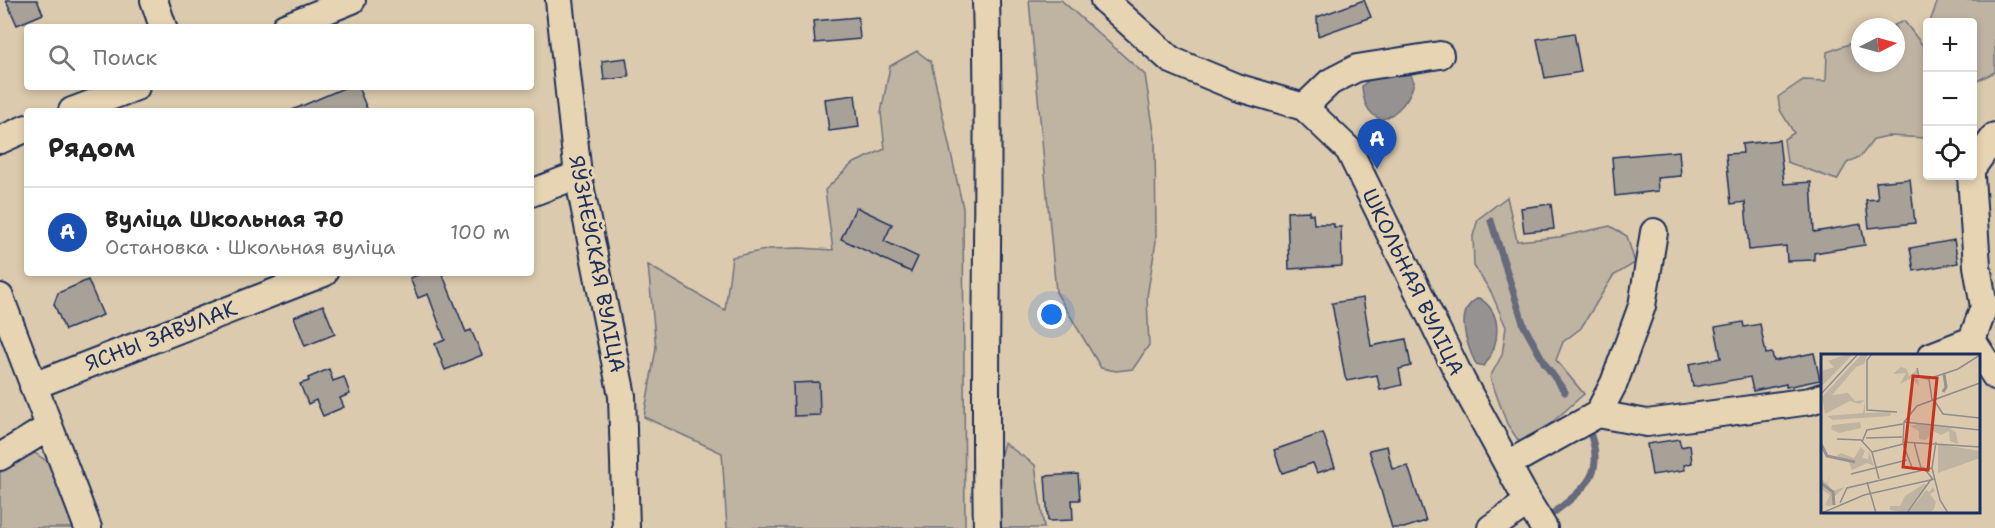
<!DOCTYPE html>
<html lang="ru">
<head>
<meta charset="utf-8">
<style>
  :root { --surface:#fff; --page:#f2f2f2; --text:#222; --muted:#767676; --line:#e0e0e0; --accent:#db2777 }
  body { margin:0; font-family:"Shantell Sans",sans-serif; background:var(--page); color:var(--text) }
  .controls { position:absolute; right:18px; top:18px; display:grid; overflow:hidden; border-radius:6px; box-shadow:0 3px 9px #0003 }
  .controls button { width:54px; height:54px; display:grid; place-items:center; padding:0; border:0; border-bottom:2px solid var(--line); background:var(--surface); color:var(--text); font:30px sans-serif }
  .compass { position:absolute; left:1851px; top:18px; width:54px; height:54px; border-radius:50%; background:var(--surface); box-shadow:0 3px 9px #0003; rotate:84deg }
  .you { position:absolute; left:1052px; top:315px; width:21px; height:21px; margin:-15px; border:4px solid #fff; border-radius:50%; background:#1a73e8; box-shadow:0 0 0 9px #1a73e833 }
  .badge { display:grid; place-items:center; width:39px; height:39px; border-radius:50%; background:var(--accent); color:#fff; font-size:20px; font-weight:700 }
  .pin { position:absolute; translate:-50% -50px; filter:drop-shadow(0 2px 3px #0008) }
  .pin::after { content:''; position:absolute; top:32px; width:21px; height:18px; background:inherit; clip-path:polygon(0 0,100% 0,50% 100%) }
  .list { margin:0; padding:0; list-style:none }
  h2 { display:flex; justify-content:space-between; align-items:center; height:78px; margin:0; padding:0 24px; font-size:26px }
  h2 small { font-size:20px; font-weight:400; color:var(--muted) }
  .list li { display:grid; grid-template-columns:39px 1fr auto; gap:18px; align-items:center; box-sizing:border-box; height:90px; padding:0 24px; border-top:2px solid var(--line) }
  .list b { display:block; font-size:22px; white-space:nowrap }
  .list p { margin:0; font-size:20px; white-space:nowrap; color:var(--muted) }
  .list em { font-size:20px; font-style:normal; color:var(--muted) }
  .icon { flex:none; width:33px; height:33px; fill:none; stroke:currentColor; stroke-width:2; stroke-linecap:round; stroke-linejoin:round }
  .map { position:relative; flex:none; width:1995px; height:528px; overflow:hidden }
  .search { position:absolute; background:var(--surface); box-shadow:0 3px 9px #0003; left:24px; top:24px; width:510px; height:66px; display:flex; align-items:center; gap:15px; box-sizing:border-box; padding:0 21px; border-radius:6px; color:var(--muted); font-size:22px }
  .panel { position:absolute; background:var(--surface); box-shadow:0 3px 9px #0003; left:24px; top:108px; width:510px; height:168px; border-radius:6px }
  .map>svg:first-child { display:block }
  .green { fill:#bfb3a2; stroke:#6d7180; stroke-width:1.5 }
  .water { fill:#969291; stroke:#656a7d; stroke-width:1.5 }
  .lines { fill:none; stroke-linecap:round; stroke-linejoin:round }
  .stream { stroke:#656a7d; stroke-width:7 }
  .building { fill:#a8a198; stroke:#1b2f5e; stroke-width:1.5 }
  .minor-casing { stroke:#1b2f5e; stroke-width:30 }
  .minor { stroke:#e7d4b2; stroke-width:26 }
  .labels { text-anchor:middle; stroke-width:6; stroke-linejoin:round; paint-order:stroke }
  .street-label { font-size:21px; fill:#1b2f5e; stroke:#e7d4b2 }
  .inset-river { fill:none; stroke:#969291; stroke-width:3 }
  .inset-road { fill:none; stroke:#8e8c8d; stroke-width:1.5 }
  .view { fill:#c8321e; fill-opacity:0.15; stroke:#c8321e; stroke-width:3 }
  .inset-edge { fill:none; stroke:#1b2f5e; stroke-width:3 }
</style>
</head>
<body>
<div class="map">
<svg width="1995" height="528" viewBox="0 0 1995 528">
  <rect width="100%" height="100%" fill="#dbcaad"/>
  <filter id="ink" filterUnits="userSpaceOnUse"><feTurbulence type="fractalNoise" baseFrequency=".0167" numOctaves="2"/><feDisplacementMap in="SourceGraphic" scale="12" xChannelSelector="R" yChannelSelector="G"/><feConvolveMatrix kernelMatrix="1 2 1 2 8 2 1 2 1" color-interpolation-filters="sRGB"/></filter>
  <g filter="url(#ink)">
    <!-- green -->
    <g class="green">
      <path d="M1029 0H1061L1145 75 1155 138 1156 241 1147 297 1149 345 1133 369 1116 371 1101 368 1056 292Z"/>
      <path d="M1938 0H1995V72L1973 83 1972 22H1930Z"/>
      <path d="M1904 21 1927 51V138L1888 136 1874 139 1861 156 1847 163 1837 180 1787 162 1784 139 1794 133 1780 110 1778 97 1803 80 1826 81 1827 52 1860 40V63H1896V27H1890Z"/>
      <path d="M917 51 931 62 963 208 965 528H727L722 453 644 417 656 348 648 265 725 310 732 257 770 249 800 248 833 250 825 190 852 164 885 149 881 113 890 66Z"/>
      <path d="M1507 197 1517 241 1559 237 1610 226 1627 236 1635 263 1613 276 1581 328 1563 342 1556 360 1584 394 1547 427 1520 443 1507 424 1490 377 1502 355 1506 327 1491 292 1474 266 1473 236 1478 219Z"/>
      <path d="M1004 443 1035 465 1044 528H998L994 477Z"/>
      <path d="M35 453 51 464 75 528H0V473L9 465Z"/>
    </g>
    <!-- water -->
    <g class="water">
      <path d="M1405 70 1410 73 1414 82C1410 99 1398 114 1381 120 1367 113 1363 101 1362 86 1372 74 1391 73 1405 70Z"/>
      <path d="M1479 298C1504 313 1500 345 1484 366L1476 364C1467 346 1453 309 1479 298Z"/>
    </g>
    <g class="lines">
      <!-- stream -->
      <g class="stream">
        <path d="M1491 221 1524 326 1545 364 1565 392"/>
        <path d="M1552 514C1587 487 1608 472 1587 426"/>
      </g>
    </g>
    <!-- building -->
    <g class="building">
      <path d="M6 0H37L43 14 17 25Z"/>
      <path d="M1364 0 1371 17 1318 36 1317 17Z"/>
      <path d="M858 17 860 39 815 43 813 21Z"/>
      <path d="M1574 33 1581 72 1545 78 1537 39Z"/>
      <path d="M626 58 629 77 604 80 602 61Z"/>
      <path d="M346 87H358L368 111H290Z"/>
      <path d="M855 95 859 127 829 131 825 99Z"/>
      <path d="M1779 140 1784 184 1811 182 1814 232 1861 224 1865 245 1814 253V260L1787 261 1786 246 1749 250 1745 202 1731 204 1726 154 1743 153 1742 144Z"/>
      <path d="M1679 151 1681 176 1657 178 1658 191 1615 196 1612 157Z"/>
      <path d="M1910 179 1915 223 1869 228 1866 200 1878 199 1876 182Z"/>
      <path d="M1551 204 1554 229 1524 232 1521 208Z"/>
      <path d="M856 207 892 224 884 241 918 257 911 272 841 239Z"/>
      <path d="M1309 211V214H1313L1314 224H1334V227H1341L1342 266 1289 269 1287 212Z"/>
      <path d="M1954 240 1958 263 1914 271 1910 248Z"/>
      <path d="M423 273H442L466 332 471 330 482 355 445 370 435 344 445 340 428 294 418 298 410 278Z"/>
      <path d="M88 280 103 315 65 330 54 304 58 293Z"/>
      <path d="M1363 298 1371 346 1406 339 1411 366 1399 369 1402 385 1380 390 1377 375 1347 381 1345 377 1332 303Z"/>
      <path d="M323 305 335 334 305 346 294 317Z"/>
      <path d="M1743 322 1744 327 1760 324 1766 354 1772 353 1774 361 1814 353 1820 380 1786 387V384L1753 391 1750 377 1693 387 1689 364 1721 358 1715 327Z"/>
      <path d="M329 369 333 381 344 377 350 394 340 398 344 407 323 416 316 400 308 404 300 384 309 381 308 378Z"/>
      <path d="M819 382 820 415 794 416 793 383Z"/>
      <path d="M1323 433 1335 467 1317 473 1313 463 1282 473 1274 450Z"/>
      <path d="M1679 439 1681 447 1690 445 1692 463 1684 465 1685 470 1652 475 1647 444Z"/>
      <path d="M1387 446 1392 469 1408 466 1426 521 1404 528H1392L1369 450Z"/>
      <path d="M1078 474 1080 500H1072L1073 520 1048 521 1045 476Z"/>
    </g>
    <g class="lines">
      <!-- minor casing -->
      <g class="minor-casing">
        <g id="minor">
          <path d="M154 0 163 27"/>
          <path d="M559 0 578 175 622 396 626 528"/>
          <path d="M986 0C991 176 983 352 987 528"/>
          <path d="M1104 0 1171 60 1236 87 1304 107 1349 150 1462 381 1528 502 1544 528"/>
          <path d="M285 27 352 0"/>
          <path d="M1304 107 1330 82 1357 68 1440 55"/>
          <path d="M72 111 136 87"/>
          <path d="M0 140 27 128"/>
          <path d="M1972 168 1995 136"/>
          <path d="M531 193 578 175"/>
          <path d="M0 297 88 528"/>
          <path d="M1972 340 1995 376"/>
          <path d="M1931 356 1972 340 1984 307 1977 266 1971 176"/>
          <path d="M33 386 324 273"/>
          <path d="M1598 414 1614 383 1642 306 1654 232"/>
          <path d="M0 457 49 427"/>
          <path d="M1508 464 1598 414 1647 423 1810 401 1822 397"/>
          <path d="M1491 528 1528 502"/>
        </g>
      </g>
      <!-- minor -->
      <use href="#minor" class="minor"/>
    </g>
  </g>
  <g class="labels">
    <!-- street labels -->
    <g class="street-label">
      <text transform="translate(597 264) rotate(79)" y="7">ЯЎЗНЕЎСКАЯ ВУЛІЦА</text>
      <text transform="translate(1413 282) rotate(64)" y="7">ШКОЛЬНАЯ ВУЛІЦА</text>
      <text transform="translate(161 336) rotate(-21)" y="7">ЯСНЫ ЗАВУЛАК</text>
    </g>
  </g>
  <!-- overview -->
  <g transform="translate(1821 354)">
    <rect width="159" height="159" fill="#dbcaad"/>
    <path d="M26 0H32L0 33 1 17 13 13 7 7ZM41 0H47L43 10 35 13 11 41 27 39 34 47 44 46 39 50 29 47 4 60 1 43ZM80 13 86 15 88 22 96 16 98 32 90 24 79 30 85 19 72 20ZM44 48V59L70 58 69 62 12 66 6 62 42 59ZM39 68 40 74 18 79 10 75 11 71ZM97 70 132 74 129 75 135 78 137 90 129 87 128 77 120 81 112 77 105 86 98 85V77L89 72ZM117 90 159 97V104L117 119ZM40 93 44 97 41 104 47 105 48 97 53 112 46 109 31 116 27 106 16 102 20 99 33 104ZM10 122 6 129 11 137 24 133 14 142 13 151 8 152 4 151 9 141 0 135V124L5 129ZM103 130 107 131 85 159 69 156V152H79L84 142ZM112 133 114 137 109 140 115 148 113 155 109 159H87L105 136 108 138Z" fill="#bfb3a2"/>
    <path class="inset-river" d="M122 38 125 33 123 20M0 90 6 102 34 108M0 129 12 138 13 151"/>
    <path class="inset-road" d="M51 0 46 6V56L76 58M96 14 98 23 107 25 137 15 159 1M108 25 111 46M0 40 37 0M113 46 122 60 159 64M83 68 159 76M45 84 81 83M16 85 40 86 51 98 58 125M41 88 46 76 82 70M82 88 159 93M93 88 100 114M115 88 111 114 119 146 127 159M51 98 82 90M92 116 82 90 83 68 96 52 159 29M30 120 86 106M46 128 55 159M19 149 26 134 111 114M1 159 43 141 114 125M86 159 111 124 102 113"/>
    <path class="view" d="M92 22 116 24 107 116 82 113Z"/>
    <rect width="159" height="159" class="inset-edge"/>
  </g>
</svg>
<div class="controls">
<button>+</button>
<button>−</button>
<button><svg class="icon" aria-label="locate" viewBox="0 0 24 24"><circle cx="12" cy="12" r="6"/><path d="M12 2v4M12 18v4M2 12h4M18 12h4"/></svg></button>
</div>
<svg class="compass" viewBox="-18 -18 36 36"><path d="M0-13l5 13h-10z" fill="#e53935"/><path d="M0 13l5-13h-10z" fill="#767676"/></svg>
<div class="you"></div>
<div class="pin badge" style="left:1377px;top:169px;background:#1a4fb4">A</div>
<div class="search"><svg class="icon" aria-label="search" viewBox="0 0 24 24"><circle cx="10" cy="10" r="6"/><path d="M15 15l6 6"/></svg>Поиск</div>
<section class="panel">
<h2>Рядом<small></small></h2>
<ul class="list">
<li><span class="badge" style="background:#1a4fb4">A</span><div><b>Вуліца Школьная 70</b><p>Остановка · Школьная вуліца</p></div><em>100 m</em></li>
</ul>
</section>
</div>
</body>
</html>
